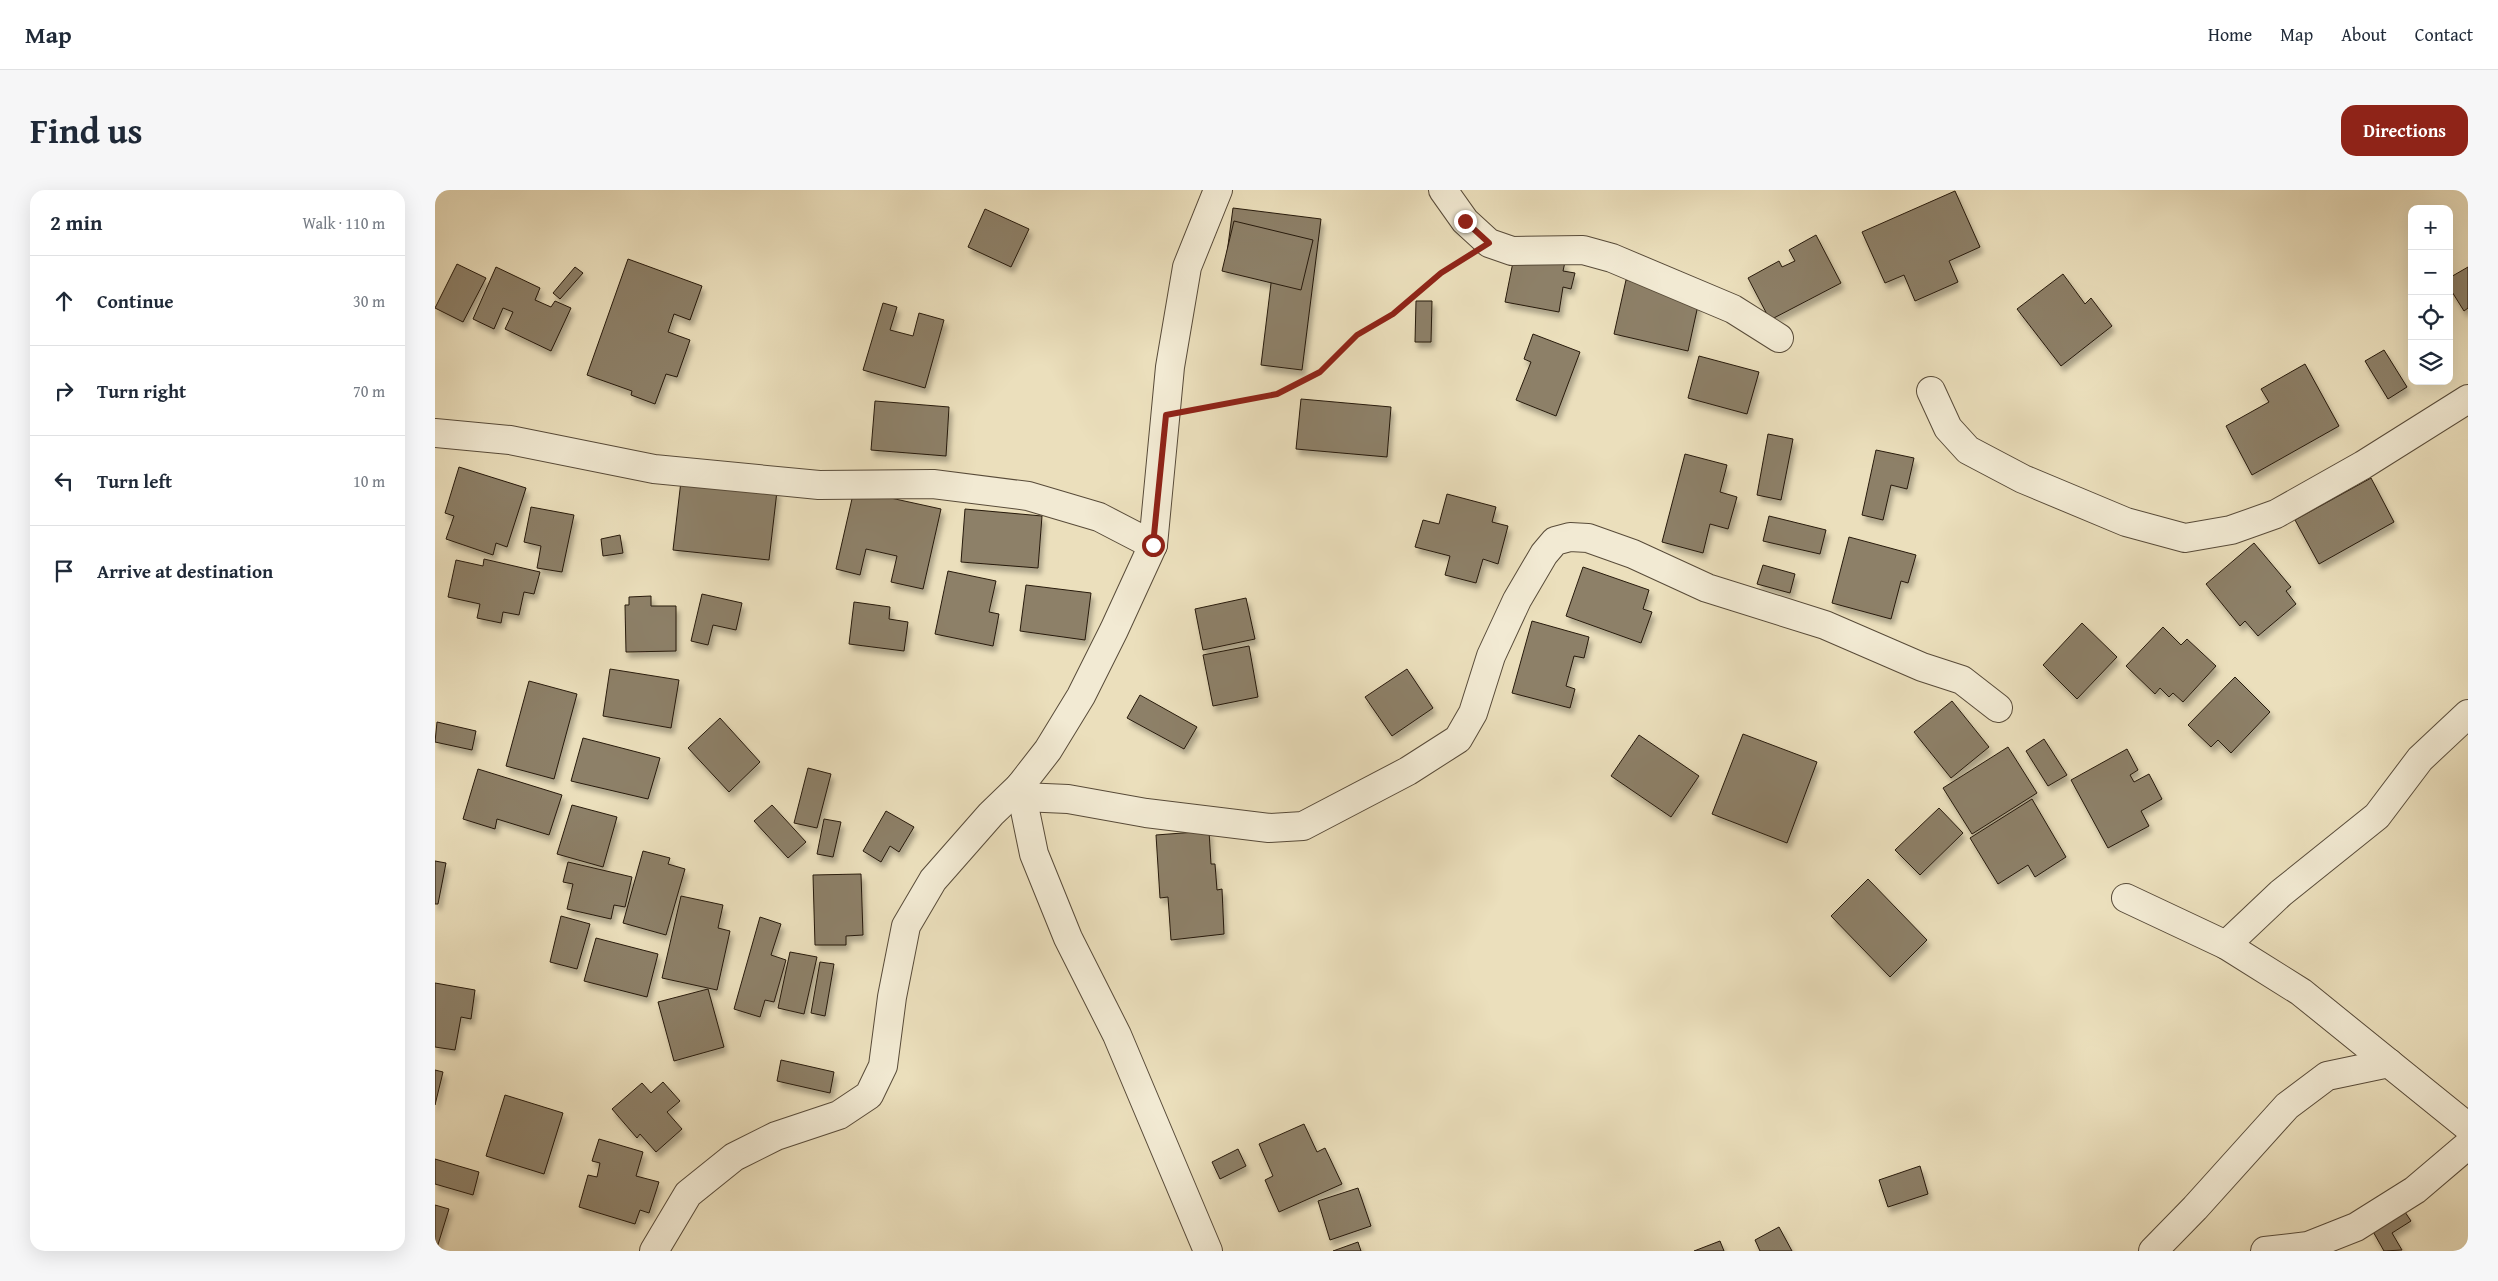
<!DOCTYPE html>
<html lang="en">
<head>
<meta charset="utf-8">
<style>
  :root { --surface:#fff; --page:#f6f6f7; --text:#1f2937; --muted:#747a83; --line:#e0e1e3; --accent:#8f2418 }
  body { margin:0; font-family:"Gentium Book Plus",serif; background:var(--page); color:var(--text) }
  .controls { position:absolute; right:15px; top:15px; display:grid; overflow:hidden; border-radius:10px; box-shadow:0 5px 20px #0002 }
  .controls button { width:45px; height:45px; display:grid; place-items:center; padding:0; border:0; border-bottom:1px solid var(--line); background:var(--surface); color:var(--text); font:25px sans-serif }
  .stop { position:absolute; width:15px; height:15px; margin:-11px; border:4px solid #8f2418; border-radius:50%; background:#fff }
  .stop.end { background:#8f2418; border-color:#fff; box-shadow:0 1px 5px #0008 }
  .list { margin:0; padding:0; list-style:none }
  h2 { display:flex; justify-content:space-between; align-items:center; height:65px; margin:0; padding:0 20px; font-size:21px }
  h2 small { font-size:16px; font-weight:400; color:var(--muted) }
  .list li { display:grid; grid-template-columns:32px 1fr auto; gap:15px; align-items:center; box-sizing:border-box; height:90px; padding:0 20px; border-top:1px solid var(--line) }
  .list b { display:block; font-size:19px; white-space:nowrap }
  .list em { font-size:16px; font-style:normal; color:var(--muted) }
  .icon { flex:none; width:28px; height:28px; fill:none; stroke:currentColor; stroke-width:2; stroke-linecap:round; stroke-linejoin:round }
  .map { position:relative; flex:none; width:2033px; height:1061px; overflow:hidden; border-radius:15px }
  header { display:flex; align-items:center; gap:30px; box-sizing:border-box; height:70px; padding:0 25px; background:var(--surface); border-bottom:1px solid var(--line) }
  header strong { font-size:24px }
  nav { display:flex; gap:28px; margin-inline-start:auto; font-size:18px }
  .intro { display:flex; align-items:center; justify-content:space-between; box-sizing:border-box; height:120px; padding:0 30px }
  h1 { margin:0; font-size:35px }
  .button { padding:12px 22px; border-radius:15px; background:var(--accent); color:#fff; font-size:18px; font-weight:700 }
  main { display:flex; gap:30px; padding:0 30px }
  aside { flex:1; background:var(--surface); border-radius:15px; box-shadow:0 5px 20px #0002 }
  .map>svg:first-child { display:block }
  .building { fill:#8d8068; stroke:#271a0d; filter:url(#shadow) }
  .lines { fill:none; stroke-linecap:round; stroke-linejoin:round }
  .minor-casing { stroke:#584b39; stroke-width:30 }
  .path { stroke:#271a0d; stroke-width:3; stroke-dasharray:4 2.5; stroke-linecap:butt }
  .minor { stroke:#f2ead3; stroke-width:28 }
  .route { stroke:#8f2418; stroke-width:6 }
</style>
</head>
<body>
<header>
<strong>Map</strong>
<nav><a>Home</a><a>Map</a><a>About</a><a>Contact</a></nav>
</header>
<div class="intro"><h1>Find us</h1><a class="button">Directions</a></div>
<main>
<aside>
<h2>2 min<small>Walk · 110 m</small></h2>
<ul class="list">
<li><svg class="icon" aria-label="ahead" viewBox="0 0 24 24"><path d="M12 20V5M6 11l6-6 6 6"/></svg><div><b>Continue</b></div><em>30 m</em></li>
<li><svg class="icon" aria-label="right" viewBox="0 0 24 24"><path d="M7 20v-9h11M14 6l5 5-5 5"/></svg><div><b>Turn right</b></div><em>70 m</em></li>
<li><svg class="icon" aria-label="left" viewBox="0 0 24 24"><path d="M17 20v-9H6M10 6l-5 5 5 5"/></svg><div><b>Turn left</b></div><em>10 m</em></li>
<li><svg class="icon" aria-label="arrive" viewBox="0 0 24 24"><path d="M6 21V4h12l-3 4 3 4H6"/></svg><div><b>Arrive at destination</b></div></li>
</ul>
</aside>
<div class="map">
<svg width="2033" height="1061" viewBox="0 0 2033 1061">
  <defs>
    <filter id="shadow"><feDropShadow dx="3" dy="5.5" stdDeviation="2.5" flood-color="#0004"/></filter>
  </defs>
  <rect width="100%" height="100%" fill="#ebdfbc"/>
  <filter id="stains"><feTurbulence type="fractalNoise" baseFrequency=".004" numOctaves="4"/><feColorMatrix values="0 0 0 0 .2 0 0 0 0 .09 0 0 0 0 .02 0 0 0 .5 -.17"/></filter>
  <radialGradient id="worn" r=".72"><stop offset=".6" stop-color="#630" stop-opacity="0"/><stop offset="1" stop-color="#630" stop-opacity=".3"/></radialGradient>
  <!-- building -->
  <g class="building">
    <path d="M1520 1 1545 57 1514 71 1523 92 1480 111 1469 85 1450 93 1427 42Z"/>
    <path d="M798 18 886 29 867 180 826 175 839 69 792 63Z"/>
    <path d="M550 19 594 39 576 77 533 57Z"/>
    <path d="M799 31 878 50 866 100 787 81Z"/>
    <path d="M1381 45 1406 93 1335 130 1313 88 1344 71 1347 77 1360 71 1354 60Z"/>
    <path d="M1080 62 1130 72 1128 81 1140 83 1136 99 1128 97 1124 122 1070 112Z"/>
    <path d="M193 69 267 96 255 130 239 124 233 142 255 150 242 187 231 184 220 214 196 205 197 201 152 185Z"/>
    <path d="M22 74 51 88 28 132 0 118Z"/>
    <path d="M61 77 105 98 100 110 116 117 120 111 136 118 116 161 70 139 78 122 68 118 59 139 38 129Z"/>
    <path d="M140 77 148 83 125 109 118 103Z"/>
    <path d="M2033 77V118L2029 121 2014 97V88Z"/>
    <path d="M1628 84 1650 114 1656 108 1677 136 1626 176 1582 119Z"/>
    <path d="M1191 90 1265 106 1253 161 1179 144Z"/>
    <path d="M981 111H997L996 152H980Z"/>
    <path d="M448 113 462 117 455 140 478 146 484 123 509 130 490 198 428 180Z"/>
    <path d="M1098 144 1145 162 1121 226 1081 210 1096 172 1089 169Z"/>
    <path d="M1949 160 1972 197 1953 209 1930 171Z"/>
    <path d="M1264 166 1324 182 1312 224 1253 208Z"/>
    <path d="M1870 174 1904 236 1817 285 1791 236 1834 212 1826 199Z"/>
    <path d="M866 209 956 217 952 267 861 259Z"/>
    <path d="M440 211 514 217 511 266 436 260Z"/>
    <path d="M1333 244 1358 249 1346 310 1322 305Z"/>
    <path d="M1441 260 1479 268 1472 299 1456 295 1448 330 1427 325Z"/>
    <path d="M1250 264 1292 275 1285 302 1302 307 1293 339 1275 334 1268 363 1227 352Z"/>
    <path d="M24 277 91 298 72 357 61 353 58 365 11 349 19 326 10 323Z"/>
    <path d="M1936 288 1959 332 1884 374 1860 330Z"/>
    <path d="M246 291 342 301 334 370 238 360Z"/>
    <path d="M419 300 506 319 488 399 456 392 462 366 431 359 425 385 401 379Z"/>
    <path d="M1012 304 1061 317 1057 332 1073 336 1063 374 1048 369 1041 393 1010 385 1015 366 980 357 988 330 1004 334Z"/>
    <path d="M96 317 139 325 127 382 102 378 106 356 89 352Z"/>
    <path d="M530 319 607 326 603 378 526 372Z"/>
    <path d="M1334 326 1391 340 1385 364 1328 351Z"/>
    <path d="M185 345 188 363 168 366 166 349Z"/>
    <path d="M1414 347 1481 365 1473 393 1466 391 1456 429 1397 413Z"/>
    <path d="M1819 353 1856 397 1851 401 1861 414 1823 446 1810 431 1805 436 1771 394Z"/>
    <path d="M49 369 105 382 99 404 89 402 84 425 68 422 66 433 42 428 45 414 13 407 21 370 48 376Z"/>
    <path d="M1328 375 1360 384 1355 403 1322 394Z"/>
    <path d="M1148 377 1214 400 1208 419 1217 422 1206 453 1131 426Z"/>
    <path d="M513 381 561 391 554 422 564 424 558 456 500 444Z"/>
    <path d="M591 395 656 403 650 450 585 441Z"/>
    <path d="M267 404 307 413 301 440 278 435 273 455 256 451Z"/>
    <path d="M216 406V416H241V461L191 462 190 415H194V407Z"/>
    <path d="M811 408 820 449 768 460 760 419Z"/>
    <path d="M419 412 455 417 454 429 473 432 469 461 414 454Z"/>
    <path d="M1097 431 1154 447 1149 468 1139 466 1131 496 1140 499 1135 518 1077 503Z"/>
    <path d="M1647 433 1682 467 1642 509 1608 475Z"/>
    <path d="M1728 437 1746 455 1752 449 1781 476 1748 512 1738 503 1734 507 1725 498 1720 504 1691 476Z"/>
    <path d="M814 456 823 507 778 516 768 465Z"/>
    <path d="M175 479 244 490 236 538 168 526Z"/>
    <path d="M972 479 998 518 957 546 930 507Z"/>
    <path d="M1800 487 1835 522 1796 563 1783 550 1776 557 1753 535Z"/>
    <path d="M94 491 142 504 119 589 71 576Z"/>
    <path d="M705 505 762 537 749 559 692 528Z"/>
    <path d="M1517 511 1554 557 1516 588 1479 542Z"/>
    <path d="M285 528 325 572 294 602 253 558Z"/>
    <path d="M2 532 41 541 37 560 0 552Z"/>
    <path d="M1308 544 1382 572 1352 653 1277 624Z"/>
    <path d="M1204 545 1264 586 1236 627 1176 586Z"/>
    <path d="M148 548 225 568 213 609 136 591Z"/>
    <path d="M1609 549 1632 585 1613 596 1591 561Z"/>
    <path d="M1573 557 1602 603 1537 644 1508 598Z"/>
    <path d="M1692 559 1703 580 1695 585 1699 592 1714 584 1727 609 1706 621 1714 636 1673 658 1636 590Z"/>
    <path d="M373 578 396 584 382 638 359 633Z"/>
    <path d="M43 579 127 605 114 645 62 629 60 639 28 629Z"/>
    <path d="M1597 609 1631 667 1600 687 1593 675 1563 694 1535 648Z"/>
    <path d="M137 615 182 627 168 677 122 664Z"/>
    <path d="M337 615 371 652 353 668 319 631Z"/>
    <path d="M1504 618 1528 643 1485 685 1460 660Z"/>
    <path d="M451 621 479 637 464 662 455 656 446 672 428 661Z"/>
    <path d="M389 629 406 632 398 667 382 664Z"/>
    <path d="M774 641 776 674H780L782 700 787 699 789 744 736 750 733 707 725 708 721 645Z"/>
    <path d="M208 661 235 668 233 674 250 679 231 745 188 733Z"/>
    <path d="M0 671 11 673 3 714H0Z"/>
    <path d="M133 672 197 687 190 717 179 715 176 729 132 719 138 694 128 692Z"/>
    <path d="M426 684 428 745 411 746V755H380L378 685Z"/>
    <path d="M1433 689 1492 750 1455 787 1396 726Z"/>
    <path d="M246 706 288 715 283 738 295 741 282 800 227 788Z"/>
    <path d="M126 726 155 734 142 779 115 772Z"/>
    <path d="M325 727 346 734 336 765 351 770 339 812 330 810 325 827 299 819Z"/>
    <path d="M161 748 223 764 212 807 149 791Z"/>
    <path d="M355 762 382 767 369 824 343 818Z"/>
    <path d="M385 772 399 774 390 826 376 823Z"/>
    <path d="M0 793 40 800 36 829 26 827 20 860 0 857Z"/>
    <path d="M273 799 289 857 239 871 223 812Z"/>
    <path d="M346 870 399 882 395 903 342 891Z"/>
    <path d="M0 880 8 882 0 915Z"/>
    <path d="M228 892 245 911 232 922 247 939 221 962 205 944 202 948 177 919 207 893 216 903Z"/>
    <path d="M70 905 128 923 109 984 51 966Z"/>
    <path d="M869 934 882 962 890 958 907 994 844 1022 830 990 838 986 824 954Z"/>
    <path d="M164 949 208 962 201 986 224 992 214 1023 205 1020 200 1034 144 1017 153 985 162 987 165 973 157 971Z"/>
    <path d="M803 959 811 976 785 989 777 972Z"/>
    <path d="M0 969 44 982 38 1005 0 994Z"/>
    <path d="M1485 976 1493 1004 1453 1017 1444 990Z"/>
    <path d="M923 998 936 1036 895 1050 883 1011Z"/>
    <path d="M0 1015 14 1019 1 1061H0Z"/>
    <path d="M1968 1019 1976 1031 1957 1043 1967 1060 1949 1061 1936 1038Z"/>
    <path d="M1344 1037 1357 1061H1325L1320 1050Z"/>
    <path d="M1285 1051 1289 1061H1259Z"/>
    <path d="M923 1052 926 1061H898Z"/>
  </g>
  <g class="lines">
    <!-- minor casing -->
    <g class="minor-casing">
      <g id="minor">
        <path d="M1008 0 1030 31 1054 53 1077 61 1148 60 1177 68 1298 119 1344 148"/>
        <path d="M1496 201 1513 238 1533 260 1588 289 1691 332 1750 348 1796 340 1841 324 1928 275 2033 209"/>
        <path d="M0 243 75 250 219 279 384 295 498 294 593 306 664 327 718 355"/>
        <path d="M585 596 599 664 633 748 682 845 773 1061"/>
        <path d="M587 607 633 609 711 623 834 638 868 636 973 581 1023 549 1038 523 1056 466 1082 410 1109 364 1120 351 1135 347 1153 348 1198 364 1272 398 1390 435 1487 477 1527 490 1563 518"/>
        <path d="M1691 708 1791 755 1866 802 2033 937"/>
        <path d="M1791 755 1846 703 1942 626 1985 569 2033 524"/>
        <path d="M219 1061 253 1004 299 967 341 946 404 925 434 905 448 876 457 807 471 736 498 690 556 624 585 596 613 560 646 506 679 440 718 355 735 177 752 77 783 0"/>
        <path d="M1718 1061 1760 1018 1852 916 1892 886 1954 873"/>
        <path d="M1830 1061 1873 1056 1921 1037 1980 1000 2033 955"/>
      </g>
    </g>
    <!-- path -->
    <path class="path" d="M761 219 842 204 885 182 922 145 957 124 1006 83 1026 71"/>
    <!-- minor -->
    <use href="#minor" class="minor"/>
  </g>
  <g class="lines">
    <!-- route -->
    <path class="route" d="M718 355 731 225 842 204 885 182 922 145 958 124 1006 83 1054 53 1030 31"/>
  </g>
  <rect width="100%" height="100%" filter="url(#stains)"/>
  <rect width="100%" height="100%" fill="url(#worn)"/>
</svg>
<div class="controls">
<button>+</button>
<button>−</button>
<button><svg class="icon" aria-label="locate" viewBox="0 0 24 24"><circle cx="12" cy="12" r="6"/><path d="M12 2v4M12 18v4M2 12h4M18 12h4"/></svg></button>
<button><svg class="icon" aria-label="layers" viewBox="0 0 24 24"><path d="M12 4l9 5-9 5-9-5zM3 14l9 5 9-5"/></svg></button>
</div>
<div class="stop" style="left:718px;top:355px"></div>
<div class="stop end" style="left:1030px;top:31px"></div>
</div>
</main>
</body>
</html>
